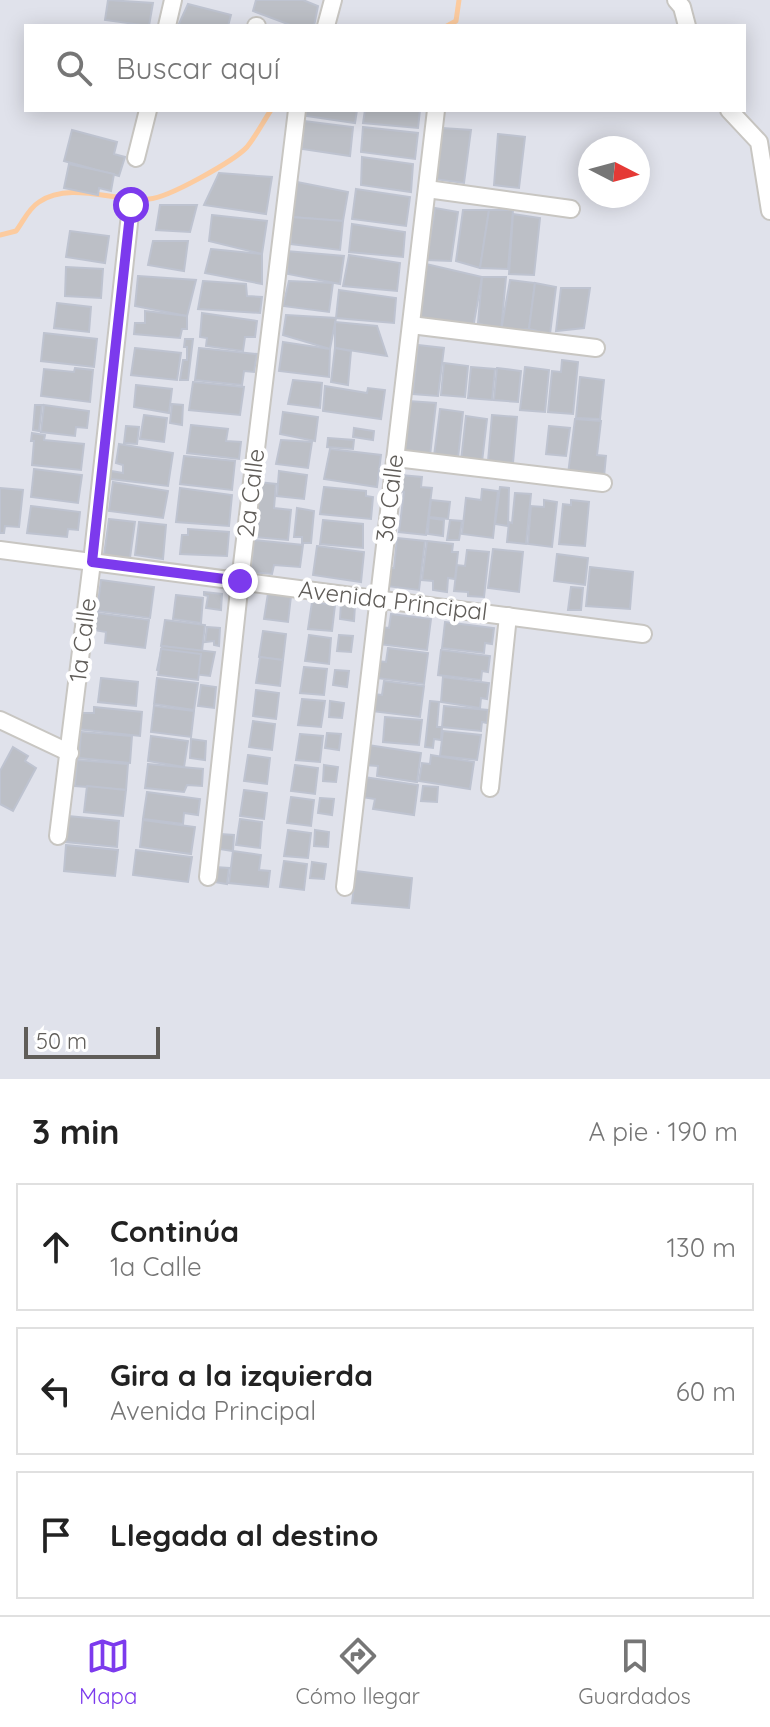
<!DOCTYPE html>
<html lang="es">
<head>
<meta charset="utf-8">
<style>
  :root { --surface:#fff; --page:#f2f2f2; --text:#222; --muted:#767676; --line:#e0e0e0; --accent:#7c3aed }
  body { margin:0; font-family:Quicksand,sans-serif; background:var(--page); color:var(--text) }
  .compass { position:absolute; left:578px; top:136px; width:72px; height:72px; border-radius:50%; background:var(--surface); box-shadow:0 4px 20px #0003; rotate:96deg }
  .scale { position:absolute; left:24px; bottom:20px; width:136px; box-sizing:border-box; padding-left:8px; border:4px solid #605d59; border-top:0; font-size:22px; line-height:28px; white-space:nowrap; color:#605d59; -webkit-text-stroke:6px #fff; paint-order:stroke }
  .stop { position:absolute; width:24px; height:24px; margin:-18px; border:6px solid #7c3aed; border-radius:50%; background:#fff }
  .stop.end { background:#7c3aed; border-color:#fff; box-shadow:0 2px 8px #0008 }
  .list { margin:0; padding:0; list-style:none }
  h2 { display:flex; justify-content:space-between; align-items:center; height:104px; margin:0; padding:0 32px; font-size:34px }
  h2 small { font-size:26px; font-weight:400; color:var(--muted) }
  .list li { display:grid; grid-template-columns:52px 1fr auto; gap:24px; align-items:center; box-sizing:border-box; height:128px; margin:0 16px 16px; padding:0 16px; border:2px solid var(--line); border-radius:0px }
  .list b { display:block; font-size:30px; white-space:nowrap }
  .list p { margin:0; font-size:26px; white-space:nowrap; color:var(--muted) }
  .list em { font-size:26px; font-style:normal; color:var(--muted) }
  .icon { flex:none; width:44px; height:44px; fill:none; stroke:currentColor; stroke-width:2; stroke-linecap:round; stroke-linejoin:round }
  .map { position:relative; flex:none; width:770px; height:1079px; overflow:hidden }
  .search { position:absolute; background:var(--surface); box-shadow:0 4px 20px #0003; left:24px; right:24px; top:24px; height:88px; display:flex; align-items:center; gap:20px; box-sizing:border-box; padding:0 28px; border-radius:0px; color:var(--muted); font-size:30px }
  .sheet { height:536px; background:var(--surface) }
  nav { display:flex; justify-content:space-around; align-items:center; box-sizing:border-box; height:112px; border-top:2px solid var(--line); background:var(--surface); font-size:22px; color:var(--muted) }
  nav a { display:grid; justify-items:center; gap:4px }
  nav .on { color:var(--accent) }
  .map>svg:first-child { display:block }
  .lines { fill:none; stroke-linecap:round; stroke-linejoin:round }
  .stream { stroke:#fccb9f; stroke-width:5 }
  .building { fill:#bcbfc6; stroke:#bec3d0; stroke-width:2 }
  .minor-casing { stroke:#c8c6c2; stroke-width:20 }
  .minor { stroke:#fff; stroke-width:16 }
  .route { stroke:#7c3aed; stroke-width:10 }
  .labels { text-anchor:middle; stroke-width:8; stroke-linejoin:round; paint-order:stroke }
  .street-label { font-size:24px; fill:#605d59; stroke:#fff }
</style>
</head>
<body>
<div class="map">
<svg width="770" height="1079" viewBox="0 0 770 1079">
  <rect width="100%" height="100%" fill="#e0e2eb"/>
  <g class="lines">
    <!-- stream -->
    <g class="stream">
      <path d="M447 26 456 21 459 0"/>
      <path d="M0 235 16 231C23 222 28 209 39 202 70 181 115 202 149 199 168 198 234 161 247 147 256 136 263 122 271 110"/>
    </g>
  </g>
  <!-- building -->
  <g class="building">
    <path d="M108 0 153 3 149 26 105 20Z"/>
    <path d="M256 0H303L318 6 314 26H293L253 11Z"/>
    <path d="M188 4 231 15 228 26H178Z"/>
    <path d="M306 110H357L355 123 306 116Z"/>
    <path d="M365 110H420L418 128 363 123Z"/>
    <path d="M304 121 353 127 350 156 302 149Z"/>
    <path d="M363 127 418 133 415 159 361 152Z"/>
    <path d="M442 128 471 130 464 183 434 179Z"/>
    <path d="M72 130 117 142 114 154 125 157 119 176 64 161Z"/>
    <path d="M498 134 525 137 519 188 494 185Z"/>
    <path d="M362 157 413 164 411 192 361 185Z"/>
    <path d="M69 164 114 174 111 191 99 188 98 195 64 188Z"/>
    <path d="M219 173 272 177 266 214 204 205Z"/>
    <path d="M297 182 348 192 343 221 291 217Z"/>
    <path d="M356 189 410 197 406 226 352 219Z"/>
    <path d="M160 205H197L190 232 156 230Z"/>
    <path d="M435 208 458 212 451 261 427 260Z"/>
    <path d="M463 210H489L480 268 456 261Z"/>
    <path d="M489 210H513L508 269 480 268Z"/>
    <path d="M513 214 540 218 534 275 509 274Z"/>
    <path d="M212 215 267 221 262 254 209 241Z"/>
    <path d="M291 217 343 221 340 250 291 244Z"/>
    <path d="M352 224 405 232 403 257 349 252Z"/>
    <path d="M70 231 109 236 105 263 66 257Z"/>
    <path d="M153 241H188L184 271 148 265Z"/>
    <path d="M211 249 262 254V284L205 273Z"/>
    <path d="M286 251 344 256 340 284 288 274Z"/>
    <path d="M349 255 400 263 397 291 343 286Z"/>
    <path d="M426 264 482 277 473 328 419 320Z"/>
    <path d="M66 267 103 269 101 298 65 296Z"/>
    <path d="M138 276 196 280 187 316 135 306Z"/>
    <path d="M482 277H506L501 331 478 323Z"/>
    <path d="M510 280 535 283 529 329 501 331Z"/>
    <path d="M203 281 246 284 247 296 262 297 260 313 198 309Z"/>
    <path d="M289 281 333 283 329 312 283 306Z"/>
    <path d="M535 283 556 287 550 334 529 329Z"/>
    <path d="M561 288H590L584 328 556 331Z"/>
    <path d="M339 290 396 298 394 323 336 318Z"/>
    <path d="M57 303 91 307 89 332 54 328Z"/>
    <path d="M145 311 187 316V329H182L180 338 134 334 135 323H145Z"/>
    <path d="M202 313 257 321 255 337H245L243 351 206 346 207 338 200 337Z"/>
    <path d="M286 315 336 318 330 349 283 335Z"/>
    <path d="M335 322 377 326 387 356 335 348Z"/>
    <path d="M44 333 97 339 94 367 41 361Z"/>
    <path d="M185 339H193L188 380H180L183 360H187V347H184Z"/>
    <path d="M283 342 330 349 329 377 279 371Z"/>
    <path d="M418 345 444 348 438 396 413 394Z"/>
    <path d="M135 348 181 353 177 380 131 375Z"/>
    <path d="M199 348 257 354 254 372 244 371 242 385 195 380Z"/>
    <path d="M335 348 351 351 348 385 331 382Z"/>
    <path d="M562 360 578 362 573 414 548 412 552 371 561 372Z"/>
    <path d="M444 363 468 366 465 397 441 395Z"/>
    <path d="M471 367 495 369 492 400 468 398Z"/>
    <path d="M525 367 549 370 545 412 520 410Z"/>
    <path d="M75 368 93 370 90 402 41 396 44 369 74 372Z"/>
    <path d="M497 368 521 371 518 402 494 400Z"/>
    <path d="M580 377 604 380 600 419 576 418Z"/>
    <path d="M293 380 322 383 320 408 288 404Z"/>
    <path d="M193 382 244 387 240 415 189 410Z"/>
    <path d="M136 385 172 389 169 413 134 407Z"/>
    <path d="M325 386 367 393 368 388 385 390 381 419 323 411Z"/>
    <path d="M408 401 436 403 430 456 401 453Z"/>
    <path d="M172 404 183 405 182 425 170 423Z"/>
    <path d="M35 405H42L39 431 33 430Z"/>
    <path d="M44 405 89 411 87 428 76 427 75 436 41 432Z"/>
    <path d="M440 409 463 412 458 458 434 456Z"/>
    <path d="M283 412 318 417 315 441 280 434Z"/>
    <path d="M144 415 167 418 164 442 140 439Z"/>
    <path d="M492 415 517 417 513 463 488 461Z"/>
    <path d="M466 416 487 419 482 462 461 461Z"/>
    <path d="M575 419 601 421 597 455 606 456 604 477 568 474Z"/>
    <path d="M191 425 228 429 226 441 241 442 239 459 187 453Z"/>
    <path d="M126 426 139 427 137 444 124 443Z"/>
    <path d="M549 426 570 428 566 456 546 454Z"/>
    <path d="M354 428 374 431 373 440 353 437Z"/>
    <path d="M32 433 45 435 44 440 84 444 81 470 32 465 34 441H31Z"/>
    <path d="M328 438 354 440 353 449 327 447Z"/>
    <path d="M281 440 312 442 308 468 276 464Z"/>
    <path d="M119 444 173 453 168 486 111 479V471L123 473V465L116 463Z"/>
    <path d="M330 449 381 455 377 487 324 479Z"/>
    <path d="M184 456 235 461 232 490 180 484Z"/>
    <path d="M34 469 82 475 78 503 31 497Z"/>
    <path d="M279 471 307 475 304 499 277 496Z"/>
    <path d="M400 475 422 477 421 487 432 488 426 535 399 532 404 492 398 491Z"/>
    <path d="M113 482 168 491 163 518 109 511Z"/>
    <path d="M258 482 276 484 274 508 291 510 288 540 254 537Z"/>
    <path d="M324 487 366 491V496L373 497 371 519 320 514Z"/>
    <path d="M500 487 509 488 508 526 495 524Z"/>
    <path d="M0 488 23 490 19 527 5 526 4 533H0Z"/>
    <path d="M180 488 232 495 229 526 176 522Z"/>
    <path d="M482 489 498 491 493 538 462 534 466 498 481 500Z"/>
    <path d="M515 493 531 494 526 544 507 542 509 522 512 523Z"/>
    <path d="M431 500 450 502 448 519 429 517Z"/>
    <path d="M544 500 557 502 552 547 528 544 531 506 544 507Z"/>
    <path d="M571 500 589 502 585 546 559 544 563 504 571 505Z"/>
    <path d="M31 506 80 512 78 530 68 529 67 537 27 533Z"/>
    <path d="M297 508 314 511 311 543H302V537H294Z"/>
    <path d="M429 518 444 520 443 536 428 534Z"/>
    <path d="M109 519 135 522 130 558 104 555Z"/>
    <path d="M323 520 363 524V548L320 544Z"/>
    <path d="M450 520 462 521 459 540H447Z"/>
    <path d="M139 522 166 525 163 559 135 555Z"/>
    <path d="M188 529 229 532 227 556 180 554 182 535H188Z"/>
    <path d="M397 538 425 541 419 590 386 586 388 568H394Z"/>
    <path d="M254 540 303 545 300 567 274 565 272 574 251 572Z"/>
    <path d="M427 541 453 544 452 552H458L455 579 448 578 447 592 433 590V581L422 580Z"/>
    <path d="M317 546 364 552 361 582 313 575Z"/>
    <path d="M493 549 523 552 519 592 488 588Z"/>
    <path d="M467 550 489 552 484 597 468 596V592L454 591 457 565 465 566Z"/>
    <path d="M557 554 588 558 585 585 554 581Z"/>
    <path d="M590 567 633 572 630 609 586 606Z"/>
    <path d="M101 580 154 587 150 618 97 611Z"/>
    <path d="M571 587 583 588 581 610H568Z"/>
    <path d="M204 592 222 594 221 610 206 608 208 596 204 595Z"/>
    <path d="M268 593 291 596 288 622 264 619Z"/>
    <path d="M176 595 203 598 201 623 173 619Z"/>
    <path d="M312 602 335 605 332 631 308 629Z"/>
    <path d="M341 603 355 605 354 621 340 619Z"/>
    <path d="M97 613 149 620 145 648 105 643 106 632 94 630Z"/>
    <path d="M391 614 431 619 427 650 378 644 381 627 389 628Z"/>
    <path d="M165 620 205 625 202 651 161 646Z"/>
    <path d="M445 622 494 628 492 644 485 643 484 653 442 648Z"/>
    <path d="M207 627 220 628 219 646 214 645V641L205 642Z"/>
    <path d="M263 631 286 634 283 660 259 657Z"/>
    <path d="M309 635 331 638 329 664 305 661Z"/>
    <path d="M339 635 353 636 351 652 337 651Z"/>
    <path d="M162 646 215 652 210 676 157 670Z"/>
    <path d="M388 648 428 653 424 684 376 678 378 661 386 662Z"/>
    <path d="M161 649 201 654 198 680 158 675Z"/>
    <path d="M441 650 490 656 488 672 482 671 481 680 438 675Z"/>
    <path d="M260 657 283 660 280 686 256 683Z"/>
    <path d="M304 667 327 669 324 695 300 693Z"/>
    <path d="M335 670 349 671 347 687 333 685Z"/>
    <path d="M443 677 489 683 487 699 481 698 480 708 441 702Z"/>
    <path d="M101 678 138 682 136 706 98 702Z"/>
    <path d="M157 678 198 683 194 710 154 704Z"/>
    <path d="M384 681 424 686 420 717 371 711 374 694 382 695Z"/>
    <path d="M201 685 216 687 214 708 198 706Z"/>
    <path d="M256 690 279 693 276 719 253 716Z"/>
    <path d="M302 699 325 701 321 727 298 725Z"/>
    <path d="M330 701 344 703 342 718 329 717Z"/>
    <path d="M430 701 439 702 437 727H442L441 740 434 739 433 748 425 747Z"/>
    <path d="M154 706 194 711 191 737 151 732Z"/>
    <path d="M444 706 488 710 487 723 482 722 481 731 442 727Z"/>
    <path d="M94 707 142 712 140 736 77 729 79 713H94Z"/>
    <path d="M385 717 422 720 419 745 383 742Z"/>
    <path d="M253 721 275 724 272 750 249 747Z"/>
    <path d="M443 731 481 735 477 760 440 756Z"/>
    <path d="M81 732 132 736 130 763 79 758Z"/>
    <path d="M327 733 341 734 339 750 325 748Z"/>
    <path d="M300 734 323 736 320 762 296 760Z"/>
    <path d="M151 736 188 741 184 767 148 761Z"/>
    <path d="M191 739 206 741 205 760 190 758Z"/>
    <path d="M368 745 421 753 417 782 377 776 378 766 365 765Z"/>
    <path d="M13 747 28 756 25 761 36 768 13 811 0 804V771Z"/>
    <path d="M248 755 270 758 267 784 244 781Z"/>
    <path d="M431 755 474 762 470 789 419 781 422 763 430 764Z"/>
    <path d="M77 760 128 764 126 790 75 786Z"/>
    <path d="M148 764 203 769 202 786 187 785 184 792 145 788Z"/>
    <path d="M295 765 318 768 315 794 291 791Z"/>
    <path d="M324 765 338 767 336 782 323 781Z"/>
    <path d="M364 777 418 785 414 815 373 809 375 799 361 797Z"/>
    <path d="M87 786 126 790 123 816 84 812Z"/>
    <path d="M423 786 438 787 437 802 421 801Z"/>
    <path d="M244 790 267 793 264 819 240 816Z"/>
    <path d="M147 792 200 799 198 815 184 813 183 824 143 819Z"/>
    <path d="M291 797 314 800 311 826 287 823Z"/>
    <path d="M320 798 334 799 332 815 318 813Z"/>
    <path d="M68 816 119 821 117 847 66 842Z"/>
    <path d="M240 819 262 822 260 848 236 845Z"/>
    <path d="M143 820 195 827 191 854 140 847Z"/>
    <path d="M288 830 311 833 308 858 284 856Z"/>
    <path d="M315 830 329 832 328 847 314 846Z"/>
    <path d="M220 834 234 835 233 851 219 849Z"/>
    <path d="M66 845 118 850 115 876 64 871Z"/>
    <path d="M136 850 192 857 188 882 133 875Z"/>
    <path d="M233 851 261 855 259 870 270 871 268 887 229 883Z"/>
    <path d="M284 861 307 864 304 890 280 887Z"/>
    <path d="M312 862 326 864 324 879 310 878Z"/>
    <path d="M215 867 229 868 227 884 214 882Z"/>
    <path d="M356 871 412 878 409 908 352 903Z"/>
  </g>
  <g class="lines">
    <!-- minor casing -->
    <g class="minor-casing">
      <g id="minor">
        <path d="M676 0 682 7 687 26"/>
        <path d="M167 26 173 0"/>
        <path d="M256 26H257"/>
        <path d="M326 26 333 0"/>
        <path d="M729 110 759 142 770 211"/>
        <path d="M136 158 148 110"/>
        <path d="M427 189 571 209"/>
        <path d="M411 325 596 348"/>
        <path d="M396 458 603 483"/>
        <path d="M0 550 643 634"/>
        <path d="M0 720 70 753"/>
        <path d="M490 788 508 616"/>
        <path d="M58 836 92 562 131 205"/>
        <path d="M208 877 240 581 297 110"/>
        <path d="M345 887 436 110"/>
      </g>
    </g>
    <!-- minor -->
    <use href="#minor" class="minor"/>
  </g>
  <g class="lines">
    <!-- route -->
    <path class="route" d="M131 205 92 562 240 581"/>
  </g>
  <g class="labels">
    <!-- street labels -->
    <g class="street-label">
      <text transform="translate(251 493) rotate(-83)" y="8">2a Calle</text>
      <text transform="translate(390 498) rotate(-83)" y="8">3a Calle</text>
      <text transform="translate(393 601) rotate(7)" y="8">Avenida Principal</text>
      <text transform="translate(83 640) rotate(-83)" y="8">1a Calle</text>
    </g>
  </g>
</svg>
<svg class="compass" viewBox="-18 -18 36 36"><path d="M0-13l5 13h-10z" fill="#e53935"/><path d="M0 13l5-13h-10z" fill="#767676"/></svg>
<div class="scale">50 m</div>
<div class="stop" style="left:131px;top:205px"></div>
<div class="stop end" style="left:240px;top:581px"></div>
<div class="search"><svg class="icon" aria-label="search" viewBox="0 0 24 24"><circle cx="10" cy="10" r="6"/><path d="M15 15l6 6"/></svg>Buscar aquí</div>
</div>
<section class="sheet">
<h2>3 min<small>A pie · 190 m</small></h2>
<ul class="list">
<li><svg class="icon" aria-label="ahead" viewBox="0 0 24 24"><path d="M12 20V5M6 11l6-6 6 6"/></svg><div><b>Continúa</b><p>1a Calle</p></div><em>130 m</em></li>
<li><svg class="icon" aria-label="left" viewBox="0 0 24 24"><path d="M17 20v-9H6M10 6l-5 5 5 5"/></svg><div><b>Gira a la izquierda</b><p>Avenida Principal</p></div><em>60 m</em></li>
<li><svg class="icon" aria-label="arrive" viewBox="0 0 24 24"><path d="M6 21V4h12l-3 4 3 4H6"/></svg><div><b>Llegada al destino</b></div></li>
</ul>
</section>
<nav>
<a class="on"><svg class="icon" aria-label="map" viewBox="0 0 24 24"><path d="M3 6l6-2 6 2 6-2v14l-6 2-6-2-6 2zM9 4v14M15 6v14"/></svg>Mapa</a>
<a><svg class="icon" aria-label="directions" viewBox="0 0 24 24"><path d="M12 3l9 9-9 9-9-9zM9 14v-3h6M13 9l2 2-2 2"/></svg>Cómo llegar</a>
<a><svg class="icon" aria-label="saved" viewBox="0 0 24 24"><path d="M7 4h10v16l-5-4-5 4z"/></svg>Guardados</a>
</nav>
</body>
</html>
